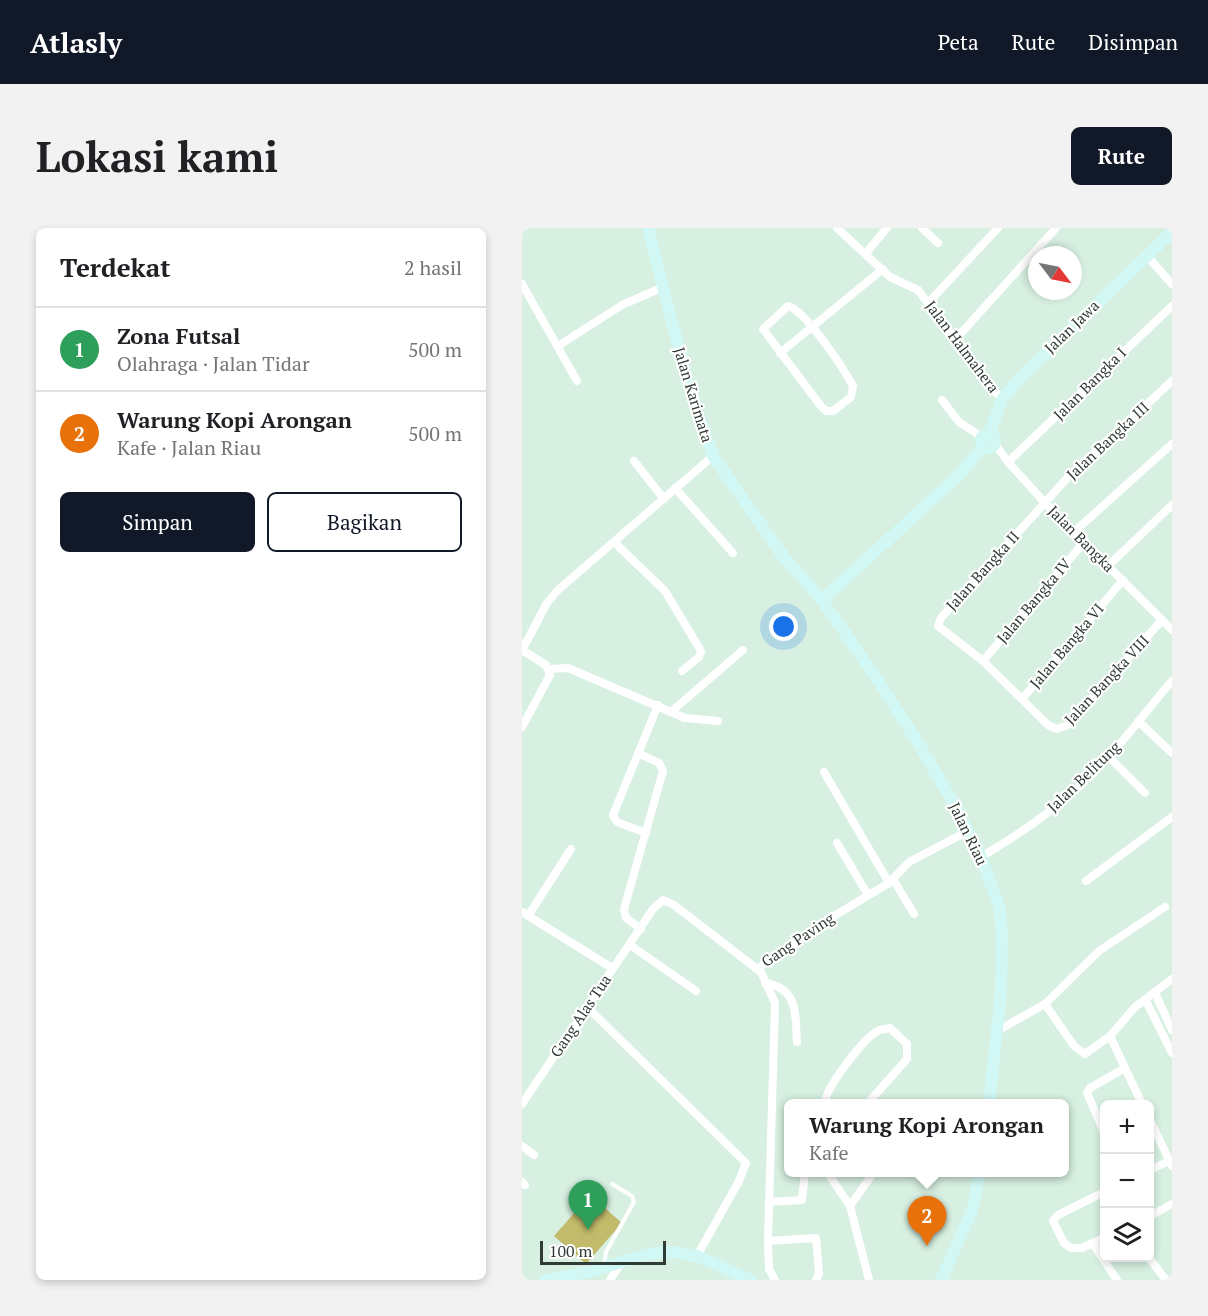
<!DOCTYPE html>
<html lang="id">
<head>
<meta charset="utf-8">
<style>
  :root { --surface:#fff; --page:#f2f2f2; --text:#202124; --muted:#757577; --line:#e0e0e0; --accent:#111827 }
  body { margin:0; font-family:"PT Serif",serif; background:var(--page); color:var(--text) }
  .controls { position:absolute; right:18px; bottom:18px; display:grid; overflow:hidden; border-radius:9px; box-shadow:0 3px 9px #0003 }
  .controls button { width:54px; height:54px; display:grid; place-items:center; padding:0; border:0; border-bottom:2px solid var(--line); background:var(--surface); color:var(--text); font:30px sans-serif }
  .compass { position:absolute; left:506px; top:18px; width:54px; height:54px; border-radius:50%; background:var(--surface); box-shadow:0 3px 9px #0003; rotate:122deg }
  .scale { position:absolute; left:18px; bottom:15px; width:126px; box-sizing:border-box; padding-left:6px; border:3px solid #313b35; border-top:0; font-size:16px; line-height:21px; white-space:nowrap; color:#313b35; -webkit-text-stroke:4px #fff; paint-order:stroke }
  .you { position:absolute; left:262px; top:399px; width:21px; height:21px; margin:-15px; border:4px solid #fff; border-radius:50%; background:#1a73e8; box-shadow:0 0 0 9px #1a73e833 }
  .badge { display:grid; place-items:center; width:39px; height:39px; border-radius:50%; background:var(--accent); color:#fff; font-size:20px; font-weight:700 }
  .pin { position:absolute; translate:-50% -50px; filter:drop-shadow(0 2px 3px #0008) }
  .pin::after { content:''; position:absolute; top:32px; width:21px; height:18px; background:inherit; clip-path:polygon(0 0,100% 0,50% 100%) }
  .popup { position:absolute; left:262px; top:871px; width:285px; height:78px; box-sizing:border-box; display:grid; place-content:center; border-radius:9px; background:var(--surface); filter:drop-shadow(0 2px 4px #0005); font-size:20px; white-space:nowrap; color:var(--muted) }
  .popup b { font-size:22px; color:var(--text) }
  .popup::after { content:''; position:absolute; left:50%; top:100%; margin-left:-12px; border:12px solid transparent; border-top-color:var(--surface) }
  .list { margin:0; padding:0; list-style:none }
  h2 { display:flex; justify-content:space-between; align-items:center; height:78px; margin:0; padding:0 24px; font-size:26px }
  h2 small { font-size:20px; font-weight:400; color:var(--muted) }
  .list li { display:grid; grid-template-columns:39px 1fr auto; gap:18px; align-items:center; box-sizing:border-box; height:84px; padding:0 24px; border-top:2px solid var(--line) }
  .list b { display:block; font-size:22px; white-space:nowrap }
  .list p { margin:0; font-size:20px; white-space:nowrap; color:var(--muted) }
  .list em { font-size:20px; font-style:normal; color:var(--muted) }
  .actions { display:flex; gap:12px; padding:18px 24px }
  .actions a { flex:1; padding:14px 0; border:2px solid var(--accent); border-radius:9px; text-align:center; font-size:21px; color:var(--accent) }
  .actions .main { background:var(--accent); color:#fff }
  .icon { flex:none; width:33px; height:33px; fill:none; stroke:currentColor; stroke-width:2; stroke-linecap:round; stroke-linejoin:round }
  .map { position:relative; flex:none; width:650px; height:1052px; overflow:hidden; border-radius:9px }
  header { display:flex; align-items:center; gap:36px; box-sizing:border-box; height:84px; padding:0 30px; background:var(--accent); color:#fff }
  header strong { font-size:28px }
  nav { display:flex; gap:33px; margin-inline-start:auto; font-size:21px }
  .intro { display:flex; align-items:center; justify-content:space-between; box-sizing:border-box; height:144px; padding:0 36px }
  h1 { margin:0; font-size:42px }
  .button { padding:15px 27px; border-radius:9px; background:var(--accent); color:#fff; font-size:21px; font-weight:700 }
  main { display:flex; gap:36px; padding:0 36px }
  aside { flex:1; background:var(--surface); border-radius:9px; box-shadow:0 3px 9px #0003 }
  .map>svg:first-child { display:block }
  .green { fill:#c2bb6b }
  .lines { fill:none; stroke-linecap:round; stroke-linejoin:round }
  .lane { stroke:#fff; stroke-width:4 }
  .street { stroke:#fff; stroke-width:8 }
  .secondary { stroke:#d1f8f4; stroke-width:12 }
  .labels { text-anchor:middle; stroke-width:4.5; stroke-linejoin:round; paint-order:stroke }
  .street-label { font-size:15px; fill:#313b35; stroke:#fff }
</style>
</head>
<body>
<header>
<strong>Atlasly</strong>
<nav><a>Peta</a><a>Rute</a><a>Disimpan</a></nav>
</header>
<div class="intro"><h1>Lokasi kami</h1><a class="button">Rute</a></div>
<main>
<aside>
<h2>Terdekat<small>2 hasil</small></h2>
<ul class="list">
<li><span class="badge" style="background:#2e9e5b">1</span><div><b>Zona Futsal</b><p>Olahraga · Jalan Tidar</p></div><em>500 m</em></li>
<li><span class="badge" style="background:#e8710a">2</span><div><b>Warung Kopi Arongan</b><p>Kafe · Jalan Riau</p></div><em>500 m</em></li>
</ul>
<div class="actions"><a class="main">Simpan</a><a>Bagikan</a></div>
</aside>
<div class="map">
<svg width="650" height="1052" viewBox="0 0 650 1052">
  <rect width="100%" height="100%" fill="#d7f0e1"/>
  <!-- green -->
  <path class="green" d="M68 967 100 995 64 1036 32 1008Z"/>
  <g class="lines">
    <!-- lane -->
    <path class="lane" d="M82 1038 84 1024 112 974 110 968 90 956"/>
    <!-- street -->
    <g class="street">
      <path d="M315 0 368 49 396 62 480 172"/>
      <path d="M400 0 416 15"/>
      <path d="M344 25 365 0"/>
      <path d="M625 28 650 56"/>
      <path d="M0 56 55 153"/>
      <path d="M407 74 476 0"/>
      <path d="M266 78C283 82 322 141 331 158L329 169 311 183H304L298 177 241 101Z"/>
      <path d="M432 113 534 0"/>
      <path d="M36 118 100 77 141 59"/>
      <path d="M258 125 361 41"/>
      <path d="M420 172 437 194 460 209"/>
      <path d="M473 216 486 234 523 275 650 402"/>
      <path d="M112 233 142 271"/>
      <path d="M486 234 650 78"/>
      <path d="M153 260 211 325"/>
      <path d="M553 303 650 216"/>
      <path d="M93 315 143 363 179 423 177 429 160 443"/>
      <path d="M587 337 650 277"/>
      <path d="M640 392 546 497 535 501 526 497 461 433 416 398 419 390 547 248 650 153"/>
      <path d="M0 422 25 375 36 362 191 228"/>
      <path d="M0 422 24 437 28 447 0 499"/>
      <path d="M461 433 563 313"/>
      <path d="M27 441 46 440 163 490 196 493"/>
      <path d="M501 470 601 352"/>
      <path d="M150 483 221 422"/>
      <path d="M616 493 650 525"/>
      <path d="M116 525 137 535 141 543 102 681 104 690 119 701"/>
      <path d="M587 529 623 565"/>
      <path d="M302 544 367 655"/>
      <path d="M124 605 95 594 91 587 136 477"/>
      <path d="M315 615 346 667"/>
      <path d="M459 629C506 601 552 569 588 527 610 503 629 477 650 453"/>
      <path d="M371 651 392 686"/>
      <path d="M564 653 650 589"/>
      <path d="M0 684 90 740"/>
      <path d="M6 688 49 621"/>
      <path d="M108 717 174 763"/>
      <path d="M235 741 312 688 367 655 387 634 446 603"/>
      <path d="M243 755C277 760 273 787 275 814"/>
      <path d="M633 765 650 802"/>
      <path d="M623 771 650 825"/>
      <path d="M523 776 552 818 563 826 588 808 613 779 650 751"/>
      <path d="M66 780 224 935 217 953 175 1028"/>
      <path d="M475 803 523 776 577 723 643 679"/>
      <path d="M588 808 620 876"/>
      <path d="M0 876 131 681 141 672 152 677 239 744 253 775 246 1013 247 1041 253 1052"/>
      <path d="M303 876C302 861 341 812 354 804 357 801 364 801 368 800L385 816V831L345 876"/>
      <path d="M628 892 650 938"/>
      <path d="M582 904 565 865 568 860 603 840"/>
      <path d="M0 918 12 927"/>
      <path d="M628 942 647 933"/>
      <path d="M305 944 328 978 347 1052"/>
      <path d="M0 954 3 957"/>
      <path d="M582 964 536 987 531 993 542 1015 549 1020H560L582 1010"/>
      <path d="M247 974 280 972 283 944"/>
      <path d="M328 978 352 944"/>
      <path d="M628 988 650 976"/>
      <path d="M246 1013 294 1010 297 1046 294 1052"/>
      <path d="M571 1016 595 1052"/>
      <path d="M627 1030 644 1052"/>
      <path d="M88 1052 100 1034"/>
    </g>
    <!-- secondary -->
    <g class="secondary">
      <path d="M126 0 165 152 191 228 261 328 300 372 353 448 395 513 435 581 459 629 477 678 480 705 479 764 467 876"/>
      <circle cx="466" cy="213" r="7"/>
      <path d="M467 206 480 172 495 153 650 4"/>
      <path d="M300 372 437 247 462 218"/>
      <path d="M23 1052 67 1044 126 1026 151 1024 175 1028 229 1052"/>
      <path d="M419 1052 450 983 458 944"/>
    </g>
  </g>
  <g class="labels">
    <!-- street labels -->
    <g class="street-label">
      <text transform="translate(550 99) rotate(-44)" y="5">Jalan Jawa</text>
      <text transform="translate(440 119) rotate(53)" y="5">Jalan Halmahera</text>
      <text transform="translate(568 156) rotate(-45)" y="5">Jalan Bangka I</text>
      <text transform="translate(171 167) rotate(73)" y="5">Jalan Karimata</text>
      <text transform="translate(586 213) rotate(-43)" y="5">Jalan Bangka III</text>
      <text transform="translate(559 311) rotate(45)" y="5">Jalan Bangka</text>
      <text transform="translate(461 343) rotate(-48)" y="5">Jalan Bangka II</text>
      <text transform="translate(512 373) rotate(-50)" y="5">Jalan Bangka IV</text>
      <text transform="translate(545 418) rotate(-50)" y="5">Jalan Bangka VI</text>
      <text transform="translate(585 452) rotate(-47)" y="5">Jalan Bangka VIII</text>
      <text transform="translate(562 549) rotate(-44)" y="5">Jalan Belitung</text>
      <text transform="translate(446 606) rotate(64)" y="5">Jalan Riau</text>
      <text transform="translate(276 712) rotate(-34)" y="5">Gang Paving</text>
      <text transform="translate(59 788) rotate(-56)" y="5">Gang Alas Tua</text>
    </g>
  </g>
</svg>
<div class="controls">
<button>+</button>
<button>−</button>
<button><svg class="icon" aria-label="layers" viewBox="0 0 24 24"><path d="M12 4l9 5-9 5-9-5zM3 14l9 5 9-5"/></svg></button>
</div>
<svg class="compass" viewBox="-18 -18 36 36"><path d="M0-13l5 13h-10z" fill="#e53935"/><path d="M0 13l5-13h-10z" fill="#757577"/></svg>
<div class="scale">100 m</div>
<div class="you"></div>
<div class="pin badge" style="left:66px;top:1002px;background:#2e9e5b">1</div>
<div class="pin badge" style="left:405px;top:1018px;background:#e8710a">2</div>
<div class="popup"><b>Warung Kopi Arongan</b>Kafe</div>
</div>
</main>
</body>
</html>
